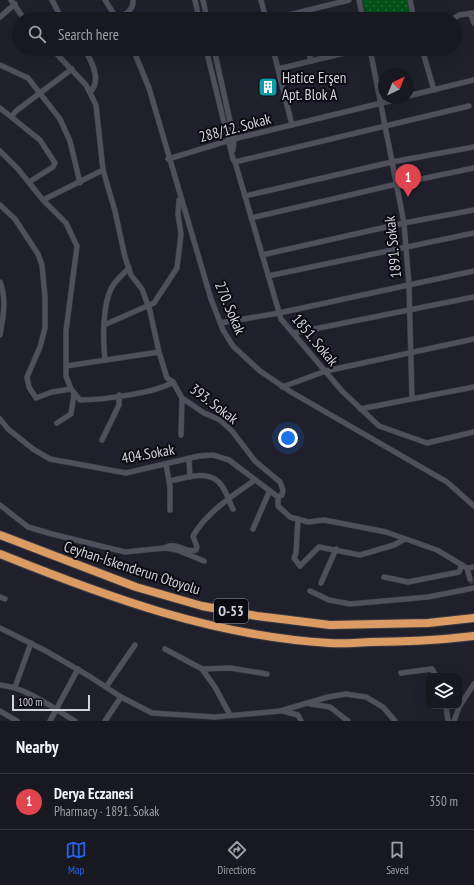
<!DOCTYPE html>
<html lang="en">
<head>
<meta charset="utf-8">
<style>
  :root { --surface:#181821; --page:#25252e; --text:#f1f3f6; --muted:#9fa0a5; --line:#36373f; --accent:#2563eb }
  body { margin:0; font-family:"PT Sans Narrow",sans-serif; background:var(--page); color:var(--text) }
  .controls { position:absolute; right:12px; bottom:12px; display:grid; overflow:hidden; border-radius:8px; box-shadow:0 4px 16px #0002 }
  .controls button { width:36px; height:36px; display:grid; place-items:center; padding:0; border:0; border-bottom:1px solid var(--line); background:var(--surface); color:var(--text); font:20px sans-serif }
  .compass { position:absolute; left:378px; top:68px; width:36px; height:36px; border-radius:50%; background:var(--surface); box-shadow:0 4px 16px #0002; rotate:43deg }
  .scale { position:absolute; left:12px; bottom:10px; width:78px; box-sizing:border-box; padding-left:4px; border:2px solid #d3d3db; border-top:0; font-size:11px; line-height:14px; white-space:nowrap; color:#d3d3db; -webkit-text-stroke:3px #0a0a10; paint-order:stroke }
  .you { position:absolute; left:288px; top:438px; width:14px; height:14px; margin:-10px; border:3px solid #fff; border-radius:50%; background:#1a73e8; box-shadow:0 0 0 6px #1a73e833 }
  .badge { display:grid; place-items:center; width:26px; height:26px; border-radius:50%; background:var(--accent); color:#fff; font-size:13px; font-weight:700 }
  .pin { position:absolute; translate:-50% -33px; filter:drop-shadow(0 1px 2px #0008) }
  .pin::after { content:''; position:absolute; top:21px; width:14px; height:12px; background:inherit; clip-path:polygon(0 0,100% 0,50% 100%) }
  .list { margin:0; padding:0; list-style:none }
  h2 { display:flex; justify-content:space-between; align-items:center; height:52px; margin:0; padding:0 16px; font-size:17px }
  h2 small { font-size:13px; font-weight:400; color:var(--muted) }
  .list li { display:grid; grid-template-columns:26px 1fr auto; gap:12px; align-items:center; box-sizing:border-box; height:56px; padding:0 16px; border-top:1px solid var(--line) }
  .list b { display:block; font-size:15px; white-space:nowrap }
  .list p { margin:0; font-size:13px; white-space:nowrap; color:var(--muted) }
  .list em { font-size:13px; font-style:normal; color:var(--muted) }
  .icon { flex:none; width:22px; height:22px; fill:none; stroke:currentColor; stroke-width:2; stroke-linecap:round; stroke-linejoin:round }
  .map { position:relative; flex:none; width:474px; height:721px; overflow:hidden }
  .search { position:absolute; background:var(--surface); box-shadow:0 4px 16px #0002; left:12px; right:12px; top:12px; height:44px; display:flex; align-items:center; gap:10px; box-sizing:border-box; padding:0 14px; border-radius:22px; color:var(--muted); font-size:15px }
  .sheet { height:108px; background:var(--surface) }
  nav { display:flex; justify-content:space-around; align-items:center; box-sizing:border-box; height:56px; border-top:1px solid var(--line); background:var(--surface); font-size:11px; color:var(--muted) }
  nav a { display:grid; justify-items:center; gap:2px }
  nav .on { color:var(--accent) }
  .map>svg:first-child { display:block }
  .green { fill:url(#green-dots) }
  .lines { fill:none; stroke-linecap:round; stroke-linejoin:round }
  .minor-tunnel { stroke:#3b3b46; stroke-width:5; stroke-dasharray:5 2.5; stroke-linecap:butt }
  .minor-casing { stroke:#3a3a44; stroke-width:6 }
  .highway-casing { stroke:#3a3a44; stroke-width:10 }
  .minor { stroke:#4f4f5d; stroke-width:5 }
  .highway { stroke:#db9b63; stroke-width:8 }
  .labels { text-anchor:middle; stroke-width:4; stroke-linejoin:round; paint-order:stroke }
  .shield { fill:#0a0a10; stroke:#97979e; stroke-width:1 }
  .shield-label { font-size:14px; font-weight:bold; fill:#d3d3db }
  .poi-label { font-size:15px; fill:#d3d3db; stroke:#0a0a10; text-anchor:start }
  .street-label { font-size:15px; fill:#d3d3db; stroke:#0a0a10 }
</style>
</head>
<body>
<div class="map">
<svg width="474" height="721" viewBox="0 0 474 721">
  <defs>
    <pattern id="green-dots" width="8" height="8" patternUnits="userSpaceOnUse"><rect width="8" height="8" fill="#005119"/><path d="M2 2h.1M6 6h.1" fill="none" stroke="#24693a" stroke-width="1.8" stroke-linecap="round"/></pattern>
  </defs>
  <rect width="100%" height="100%" fill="#20202c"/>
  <!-- green -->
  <path class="green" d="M362 0H407L412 19H367Z"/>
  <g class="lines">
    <!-- minor-tunnel -->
    <path class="minor-tunnel" d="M470 579 474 585"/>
    <!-- minor casing -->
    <g class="minor-casing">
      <g id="minor">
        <path d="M11 0 24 19"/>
        <path d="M52 0 62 19"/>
        <path d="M105 0 117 19"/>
        <path d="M195 0 199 19"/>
        <path d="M203 0 207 19"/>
        <path d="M261 0 266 19"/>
        <path d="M359 0 363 19"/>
        <path d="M410 0 414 19"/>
        <path d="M470 13 474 23"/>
        <path d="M0 17 15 4"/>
        <path d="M117 18C125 14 134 11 133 0"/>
        <path d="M272 19 349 0"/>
        <path d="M453 19 459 15 474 13"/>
        <path d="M52 49 86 85 96 105 103 170 115 211 125 257 131 275 142 289 150 311 159 352 167 378 173 382 182 398 204 413 220 420 232 431 255 461 280 482 283 490 282 495 278 497V506L290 517 308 522 324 520 386 532 437 550 467 568 474 567"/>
        <path d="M84 49C91 60 102 79 91 91"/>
        <path d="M133 49 149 88 211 299 223 330 233 346 260 371 291 392 447 482 474 506"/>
        <path d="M206 49 233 159 235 162 281 319 342 391 379 426 427 443 474 432"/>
        <path d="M214 49 234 139 233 150"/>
        <path d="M273 49 292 125"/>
        <path d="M308 49 311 61"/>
        <path d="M370 49 404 223 409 285 412 399"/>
        <path d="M422 49 434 90"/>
        <path d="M0 65 28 78 60 119 70 141 80 183"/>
        <path d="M278 69 361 49"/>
        <path d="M408 96 474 80"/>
        <path d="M0 108 40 140 55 163 53 167 29 182"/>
        <path d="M12 116 16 111 72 69"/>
        <path d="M0 151 18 169 43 200 66 223 77 246 66 331V376L71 389 80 400C100 400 157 393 173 382"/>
        <path d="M168 159 234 139 402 98"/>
        <path d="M235 162 469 106"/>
        <path d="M245 196 392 162 474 147"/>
        <path d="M43 200 103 170"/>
        <path d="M0 205 15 219 38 254 42 265 45 297V328L40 347 27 377 29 387 36 398 52 392 71 389"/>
        <path d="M251 218 397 184 474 168"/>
        <path d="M262 255 404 223 474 210"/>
        <path d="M268 276 474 233"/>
        <path d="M0 282C7 299 3 318 0 335"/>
        <path d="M220 323 279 313 474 271"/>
        <path d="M104 325 154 303 177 268 181 234 178 214 179 200"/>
        <path d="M294 333 474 297"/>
        <path d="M105 360C103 340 102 305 112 287 116 280 123 274 129 268"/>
        <path d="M66 366 159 352"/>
        <path d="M282 387 326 371 474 339"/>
        <path d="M360 409 474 387"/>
        <path d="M0 419 8 429 33 449 50 459 126 473 199 456 213 455 229 460 278 497"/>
        <path d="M57 423 71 414 74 394"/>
        <path d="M181 435 182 398"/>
        <path d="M102 440 119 405V395"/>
        <path d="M189 458 190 477"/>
        <path d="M166 464 170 487V510"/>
        <path d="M169 481C186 478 210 468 222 486 227 493 229 502 233 509"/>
        <path d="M0 505 28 527 52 534 125 552 165 548 177 550 204 561"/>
        <path d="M298 519 296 553 294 558 300 566 319 547 360 555 394 545 405 539"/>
        <path d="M253 529 269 492"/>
        <path d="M166 547C178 542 187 554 196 550L197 547 193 536C206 513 233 495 255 480"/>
        <path d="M467 568 470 579"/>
        <path d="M384 577 408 582 459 572 462 565"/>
        <path d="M321 583 336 549"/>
        <path d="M310 591 329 600 350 604 428 597 474 588"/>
        <path d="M0 597 5 599"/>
        <path d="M0 628 46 651 89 676 121 697 152 713 215 717 280 711 328 697 346 694 366 697 383 707 395 721"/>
        <path d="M165 649 202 669 215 687 230 715"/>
        <path d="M202 669 230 668 267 674"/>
        <path d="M401 673 432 669 436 676"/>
        <path d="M0 685C28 688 51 707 75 721"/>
        <path d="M15 687 31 643"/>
        <path d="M106 687 135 645"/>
        <path d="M310 704 330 707 348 721"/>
        <path d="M446 706 448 721"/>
        <path d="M0 711 17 721"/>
        <path d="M283 711 298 715 301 721"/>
        <path d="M50 721 78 669"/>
        <path d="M105 721 121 697"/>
        <path d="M454 721 459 707 474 684"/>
      </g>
    </g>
    <!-- highway casing -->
    <g class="highway-casing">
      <g id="highway">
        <path d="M0 535 136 587 202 606 257 616 330 625 428 623 474 618"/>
        <path d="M0 554C107 597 213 636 329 643 343 644 357 643 371 642 406 642 440 640 474 636"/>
      </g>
    </g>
    <!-- minor -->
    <use href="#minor" class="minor"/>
    <!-- highway -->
    <use href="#highway" class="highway"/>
  </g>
  <!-- icons -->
  <defs>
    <g id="building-square" transform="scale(1)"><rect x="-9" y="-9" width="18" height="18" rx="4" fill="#0f9aa8" stroke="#0a0a10"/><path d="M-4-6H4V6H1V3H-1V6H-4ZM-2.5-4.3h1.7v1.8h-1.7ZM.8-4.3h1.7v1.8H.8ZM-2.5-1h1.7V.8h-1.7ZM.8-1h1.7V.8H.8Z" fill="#fff"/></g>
  </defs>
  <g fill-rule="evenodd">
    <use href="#building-square" x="268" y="87"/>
  </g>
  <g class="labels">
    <!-- shield labels -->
    <rect class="shield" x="214" y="599" width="34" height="24" rx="3"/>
    <g class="shield-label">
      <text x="231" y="616">O-53</text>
    </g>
    <!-- poi labels -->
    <g class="poi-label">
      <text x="282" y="83">Hatice Erşen<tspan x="282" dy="17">Apt. Blok A</tspan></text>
    </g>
    <!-- street labels -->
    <g class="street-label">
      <text transform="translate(235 128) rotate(-15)" y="5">288/12. Sokak</text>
      <text transform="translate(393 247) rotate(-96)" y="5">1891. Sokak</text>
      <text transform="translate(230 308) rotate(67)" y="5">270. Sokak</text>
      <text transform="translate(315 340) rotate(50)" y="5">1851. Sokak</text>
      <text transform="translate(214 404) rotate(37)" y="5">393. Sokak</text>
      <text transform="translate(148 454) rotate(-10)" y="5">404.Sokak</text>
      <text transform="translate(132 568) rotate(18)" y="5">Ceyhan-İskenderun Otoyolu</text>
    </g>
  </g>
</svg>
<div class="controls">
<button><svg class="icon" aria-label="layers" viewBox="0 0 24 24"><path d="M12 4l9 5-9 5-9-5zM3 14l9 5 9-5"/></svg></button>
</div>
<svg class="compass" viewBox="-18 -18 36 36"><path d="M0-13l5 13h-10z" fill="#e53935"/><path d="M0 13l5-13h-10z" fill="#9fa0a5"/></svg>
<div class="scale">100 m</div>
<div class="you"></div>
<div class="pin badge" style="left:408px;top:197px;background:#e0444e">1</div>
<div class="search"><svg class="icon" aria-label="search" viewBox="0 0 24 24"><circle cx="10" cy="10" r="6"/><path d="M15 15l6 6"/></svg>Search here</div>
</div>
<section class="sheet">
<h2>Nearby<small></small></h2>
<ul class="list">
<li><span class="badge" style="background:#e0444e">1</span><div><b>Derya Eczanesi</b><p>Pharmacy · 1891. Sokak</p></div><em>350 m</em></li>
</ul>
</section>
<nav>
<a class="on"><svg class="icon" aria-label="map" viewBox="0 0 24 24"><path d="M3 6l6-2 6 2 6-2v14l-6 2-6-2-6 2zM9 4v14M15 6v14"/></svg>Map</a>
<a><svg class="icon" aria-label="directions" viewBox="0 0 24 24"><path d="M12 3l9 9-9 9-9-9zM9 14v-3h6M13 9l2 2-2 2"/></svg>Directions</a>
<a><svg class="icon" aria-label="saved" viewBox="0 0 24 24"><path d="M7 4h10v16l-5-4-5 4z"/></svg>Saved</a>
</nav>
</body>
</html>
